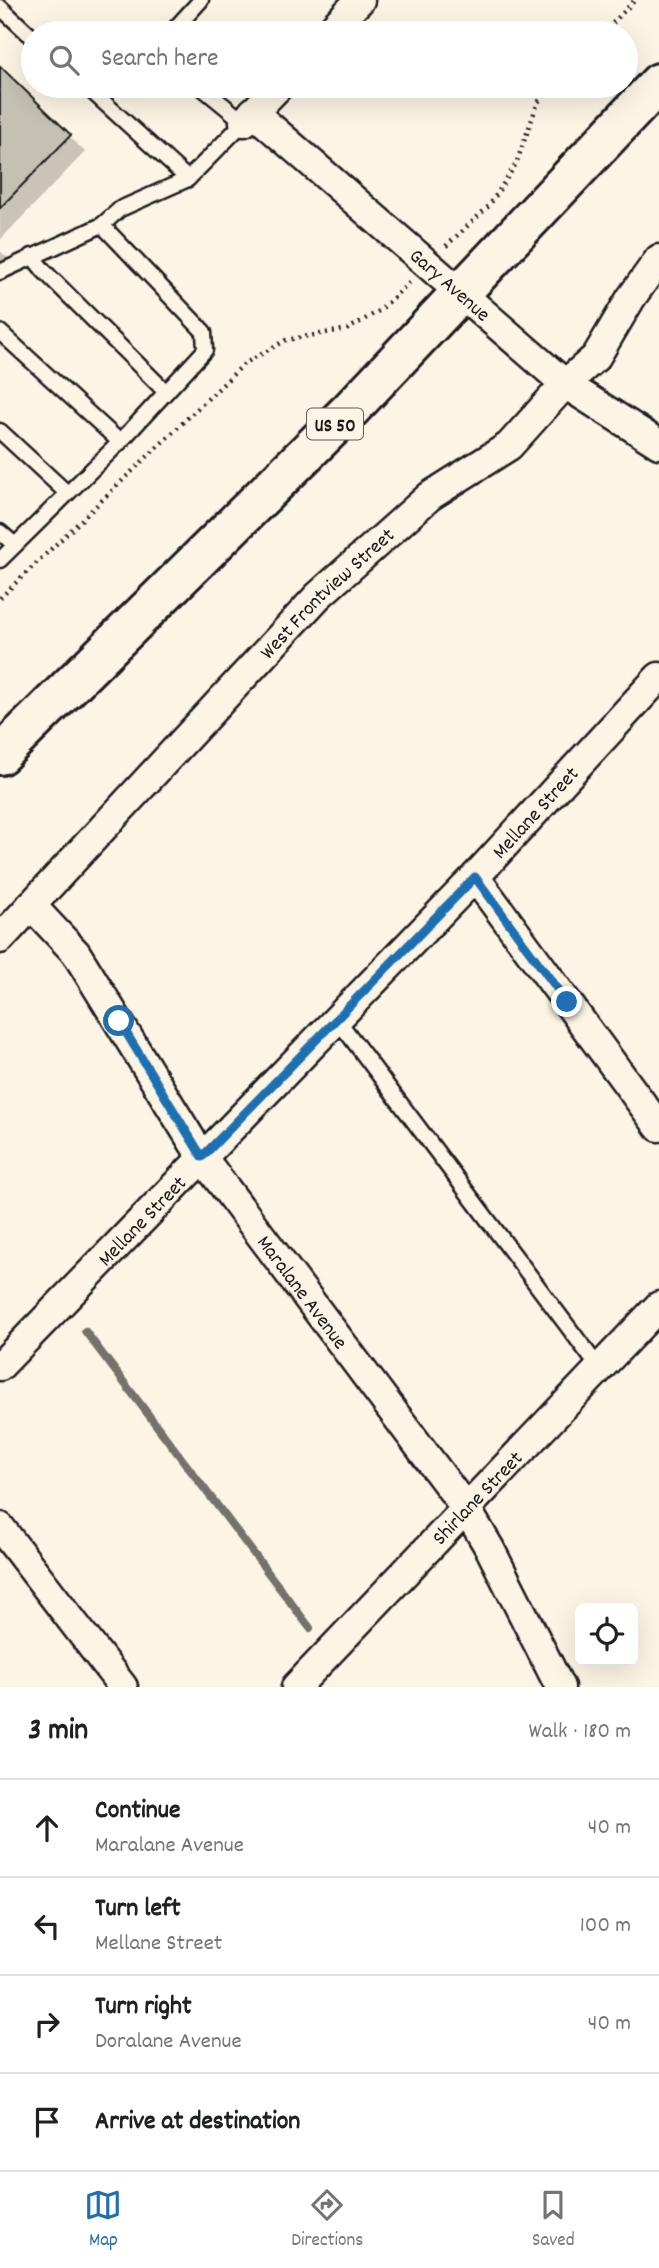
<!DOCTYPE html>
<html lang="en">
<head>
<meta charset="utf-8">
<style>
  :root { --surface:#fff; --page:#f2f2f2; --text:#202124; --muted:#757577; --line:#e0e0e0; --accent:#1f6fb2 }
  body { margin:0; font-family:Dekko,sans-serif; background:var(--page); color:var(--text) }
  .controls { position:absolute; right:21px; bottom:21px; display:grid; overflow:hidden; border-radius:10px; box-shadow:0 7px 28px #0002 }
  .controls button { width:63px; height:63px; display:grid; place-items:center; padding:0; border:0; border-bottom:2px solid var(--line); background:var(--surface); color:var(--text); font:35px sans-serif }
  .stop { position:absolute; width:21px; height:21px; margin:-16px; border:5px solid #1f6fb2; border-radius:50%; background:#fff }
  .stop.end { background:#1f6fb2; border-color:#fff; box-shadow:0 2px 7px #0008 }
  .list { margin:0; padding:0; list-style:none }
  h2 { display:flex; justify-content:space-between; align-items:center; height:91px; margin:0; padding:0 28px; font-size:30px }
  h2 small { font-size:23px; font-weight:400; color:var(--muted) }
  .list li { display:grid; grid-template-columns:46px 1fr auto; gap:21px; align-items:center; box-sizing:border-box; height:98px; padding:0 28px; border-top:2px solid var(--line) }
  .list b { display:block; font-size:26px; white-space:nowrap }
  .list p { margin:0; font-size:23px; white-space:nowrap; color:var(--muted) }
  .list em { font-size:23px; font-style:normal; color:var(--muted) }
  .icon { flex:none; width:38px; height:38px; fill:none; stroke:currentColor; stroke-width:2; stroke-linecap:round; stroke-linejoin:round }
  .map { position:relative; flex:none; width:659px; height:1687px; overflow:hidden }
  .search { position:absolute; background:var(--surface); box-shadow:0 7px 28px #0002; left:21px; right:21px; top:21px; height:77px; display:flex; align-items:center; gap:18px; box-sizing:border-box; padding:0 24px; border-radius:38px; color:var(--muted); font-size:26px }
  .sheet { height:483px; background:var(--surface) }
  nav { display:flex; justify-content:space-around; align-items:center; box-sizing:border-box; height:98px; border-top:2px solid var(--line); background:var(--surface); font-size:19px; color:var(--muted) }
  nav a { display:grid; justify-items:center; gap:4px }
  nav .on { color:var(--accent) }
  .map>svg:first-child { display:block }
  .shadow { fill:#0003 }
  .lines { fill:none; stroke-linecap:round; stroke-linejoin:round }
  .stream { stroke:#75726c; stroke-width:8 }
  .building { fill:#c4c0b3; stroke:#1c1c1c; stroke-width:2 }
  .lane-casing { stroke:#1c1c1c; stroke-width:19 }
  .street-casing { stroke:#1c1c1c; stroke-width:33 }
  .highway-casing { stroke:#1c1c1c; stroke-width:44 }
  .path { stroke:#1c1c1c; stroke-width:4.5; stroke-dasharray:2 5; stroke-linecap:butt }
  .lane { stroke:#fcf5e5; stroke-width:14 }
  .street { stroke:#fcf5e5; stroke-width:28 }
  .highway { stroke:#fcf5e5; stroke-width:38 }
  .route { stroke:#1f6fb2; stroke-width:9 }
  .labels { text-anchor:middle; stroke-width:5; stroke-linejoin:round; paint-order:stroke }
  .shield { fill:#fcf5e5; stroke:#5f5d58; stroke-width:2 }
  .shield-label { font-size:19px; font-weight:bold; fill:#1c1c1c }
  .street-label { font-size:21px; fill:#1c1c1c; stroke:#fcf5e5 }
</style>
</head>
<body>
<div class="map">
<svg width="659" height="1687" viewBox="0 0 659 1687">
  <rect width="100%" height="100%" fill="#fcf5e5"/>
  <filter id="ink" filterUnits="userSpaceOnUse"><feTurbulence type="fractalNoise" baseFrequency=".0143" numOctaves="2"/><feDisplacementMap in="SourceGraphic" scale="14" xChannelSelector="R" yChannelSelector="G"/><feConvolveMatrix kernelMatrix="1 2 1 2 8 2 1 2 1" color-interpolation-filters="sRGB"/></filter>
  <g filter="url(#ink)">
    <!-- shadow -->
    <g class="shadow">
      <path d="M0 69 85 152 0 240Z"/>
      <path d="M0 251 8 258 0 266Z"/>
    </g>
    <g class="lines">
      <!-- stream -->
      <path class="stream" d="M85 1331 310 1628"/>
    </g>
    <!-- building -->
    <path class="building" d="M0 66 71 135 0 208Z"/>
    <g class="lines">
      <!-- lane casing -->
      <g class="lane-casing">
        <g id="lane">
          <path d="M0 7 33 38"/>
          <path d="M171 33 201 0"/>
          <path d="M86 86 188 179"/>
          <path d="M32 256 44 271 166 392"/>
          <path d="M0 272 102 225 120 209 188 179 244 122 200 86"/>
          <path d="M0 332 120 442"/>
          <path d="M0 431 67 493"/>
          <path d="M0 532 15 545"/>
          <path d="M0 560 120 442 205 350 204 332 102 225"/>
          <path d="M337 1019 599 1368"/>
        </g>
      </g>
      <!-- street casing -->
      <g class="street-casing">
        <g id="street">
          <path d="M328 33 360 0"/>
          <path id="s1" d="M253 112 565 384 659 444"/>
          <path d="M244 122 279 86"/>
          <path d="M475 877 659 1127"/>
          <path id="s2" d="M31 905 76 953 202 1157 467 1510 490 1549 560 1687"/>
          <path id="s3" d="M0 939 318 596 430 496 509 446 565 384 596 357 631 298 659 259"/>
          <path id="s4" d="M0 1366 475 877 659 677"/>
          <path d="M0 1527 123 1687"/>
          <path id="s5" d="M296 1687 659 1306"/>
        </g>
      </g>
      <!-- highway casing -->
      <g class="highway-casing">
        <path id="highway" d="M0 755 349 411 659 83"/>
      </g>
      <!-- path -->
      <g class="path">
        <path d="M603 33 635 0"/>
        <path d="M446 246 489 206 516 164 538 102 553 86"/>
        <path d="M0 598 244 364 286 340 348 329 379 311 410 282"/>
      </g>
      <!-- lane -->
      <use href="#lane" class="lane"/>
      <!-- street -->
      <use href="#street" class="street"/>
      <!-- highway -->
      <use href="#highway" class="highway"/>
    </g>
  </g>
  <g class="lines" filter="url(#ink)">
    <!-- route -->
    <path class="route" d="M119 1021 202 1157 475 877 567 1002"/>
  </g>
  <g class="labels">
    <!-- shield labels -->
    <rect class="shield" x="307" y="408.5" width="56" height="31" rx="5"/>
    <g class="shield-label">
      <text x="335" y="431">US 50</text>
    </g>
    <!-- street labels -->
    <g class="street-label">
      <text dy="7" stroke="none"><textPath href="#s1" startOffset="262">Gary Avenue</textPath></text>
      <text dy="7" stroke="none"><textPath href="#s3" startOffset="476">West Frontview Street</textPath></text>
      <text dy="7" stroke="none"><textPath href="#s4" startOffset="770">Mellane Street</textPath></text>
      <text dy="7" stroke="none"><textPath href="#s4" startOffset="203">Mellane Street</textPath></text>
      <text dy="7" stroke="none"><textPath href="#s2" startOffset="474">Maralane Avenue</textPath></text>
      <text dy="7" stroke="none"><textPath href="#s5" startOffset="262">Shirlane Street</textPath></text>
    </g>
  </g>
</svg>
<div class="controls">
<button><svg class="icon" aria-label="locate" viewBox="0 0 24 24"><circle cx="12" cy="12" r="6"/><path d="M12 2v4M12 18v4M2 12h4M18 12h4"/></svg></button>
</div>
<div class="stop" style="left:119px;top:1021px"></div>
<div class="stop end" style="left:567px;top:1002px"></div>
<div class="search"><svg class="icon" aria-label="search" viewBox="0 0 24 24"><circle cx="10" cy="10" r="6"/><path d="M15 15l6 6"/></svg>Search here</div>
</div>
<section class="sheet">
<h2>3 min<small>Walk · 180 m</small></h2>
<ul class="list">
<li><svg class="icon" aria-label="ahead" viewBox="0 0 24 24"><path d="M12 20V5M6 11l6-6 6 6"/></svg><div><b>Continue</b><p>Maralane Avenue</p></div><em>40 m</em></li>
<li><svg class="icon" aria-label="left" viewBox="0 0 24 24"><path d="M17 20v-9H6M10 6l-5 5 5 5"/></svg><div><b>Turn left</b><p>Mellane Street</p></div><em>100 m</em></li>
<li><svg class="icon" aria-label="right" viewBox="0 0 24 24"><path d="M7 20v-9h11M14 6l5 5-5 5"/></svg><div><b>Turn right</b><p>Doralane Avenue</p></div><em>40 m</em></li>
<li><svg class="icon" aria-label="arrive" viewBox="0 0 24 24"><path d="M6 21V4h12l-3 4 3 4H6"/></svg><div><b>Arrive at destination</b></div></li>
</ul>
</section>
<nav>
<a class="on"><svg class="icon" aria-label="map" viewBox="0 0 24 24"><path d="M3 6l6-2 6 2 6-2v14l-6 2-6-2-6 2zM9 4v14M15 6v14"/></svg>Map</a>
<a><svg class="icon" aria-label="directions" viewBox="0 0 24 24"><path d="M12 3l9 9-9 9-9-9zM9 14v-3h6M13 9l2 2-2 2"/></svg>Directions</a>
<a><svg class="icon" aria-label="saved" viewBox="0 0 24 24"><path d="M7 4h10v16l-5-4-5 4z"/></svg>Saved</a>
</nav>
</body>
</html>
